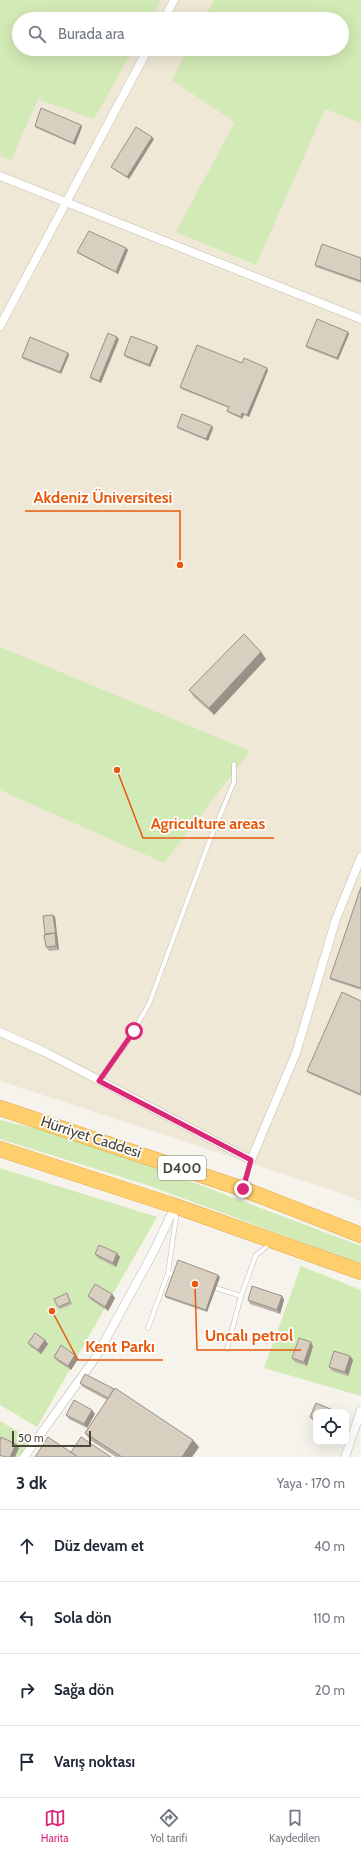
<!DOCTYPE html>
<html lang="tr">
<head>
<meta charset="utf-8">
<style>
  :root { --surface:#fff; --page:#f6f6f7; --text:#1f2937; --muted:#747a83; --line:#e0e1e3; --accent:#db2777 }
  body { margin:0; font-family:Cabin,sans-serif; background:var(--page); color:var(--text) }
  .controls { position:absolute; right:12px; bottom:12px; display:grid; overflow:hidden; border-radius:8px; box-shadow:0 4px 16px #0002 }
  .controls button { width:36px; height:36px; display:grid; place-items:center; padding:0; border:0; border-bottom:1px solid var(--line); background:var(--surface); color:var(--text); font:20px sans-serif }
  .scale { position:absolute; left:12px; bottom:10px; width:79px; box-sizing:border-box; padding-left:4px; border:2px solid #4b4439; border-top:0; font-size:11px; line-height:14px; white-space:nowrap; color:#4b4439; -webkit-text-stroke:3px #fff; paint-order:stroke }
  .stop { position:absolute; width:12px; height:12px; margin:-9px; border:3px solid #db2777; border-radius:50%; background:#fff }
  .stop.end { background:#db2777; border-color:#fff; box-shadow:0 1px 4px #0008 }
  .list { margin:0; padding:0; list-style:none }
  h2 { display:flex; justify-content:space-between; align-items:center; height:52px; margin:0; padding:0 16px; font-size:17px }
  h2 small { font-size:13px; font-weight:400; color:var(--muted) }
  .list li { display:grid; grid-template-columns:26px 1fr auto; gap:12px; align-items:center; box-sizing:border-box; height:72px; padding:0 16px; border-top:1px solid var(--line) }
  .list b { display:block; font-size:15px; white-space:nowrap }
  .list em { font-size:13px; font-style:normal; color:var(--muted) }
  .icon { flex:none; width:22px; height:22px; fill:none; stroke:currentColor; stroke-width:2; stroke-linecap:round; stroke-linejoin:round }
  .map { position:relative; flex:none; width:361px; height:1457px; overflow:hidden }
  .search { position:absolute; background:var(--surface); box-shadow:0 4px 16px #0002; left:12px; right:12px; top:12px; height:44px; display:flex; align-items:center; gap:10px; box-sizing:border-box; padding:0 14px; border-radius:22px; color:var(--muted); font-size:15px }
  .sheet { height:340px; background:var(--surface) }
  nav { display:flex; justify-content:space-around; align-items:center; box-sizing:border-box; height:56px; border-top:1px solid var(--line); background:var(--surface); font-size:11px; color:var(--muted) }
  nav a { display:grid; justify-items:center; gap:2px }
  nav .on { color:var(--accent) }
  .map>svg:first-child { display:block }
  .education { fill:#efe8d6; fill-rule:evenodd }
  .green { fill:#d2eab5 }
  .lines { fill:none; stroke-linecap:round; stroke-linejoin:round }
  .lane-casing { stroke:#c2bbae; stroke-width:5 }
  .street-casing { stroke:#c2bbae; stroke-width:9 }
  .highway-casing { stroke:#e0a43c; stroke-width:16 }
  .lane { stroke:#fff; stroke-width:4 }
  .street { stroke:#fff; stroke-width:8 }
  .highway { stroke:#ffcf6e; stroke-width:15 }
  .wall { fill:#bab2a6 }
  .shaded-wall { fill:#979187 }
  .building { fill:#d8cfc1; stroke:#979187 }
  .route { stroke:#db2777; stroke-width:5 }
  .labels { text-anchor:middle; stroke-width:3.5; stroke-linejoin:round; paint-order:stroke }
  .shield { fill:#fff; stroke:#817c74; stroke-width:1 }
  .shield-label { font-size:14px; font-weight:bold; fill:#4b4439 }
  .street-label { font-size:15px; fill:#4b4439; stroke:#fff }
  .leader { fill:none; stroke:#e8590c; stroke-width:1.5 }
  .callout-dot { fill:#e8590c; stroke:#fff; stroke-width:1.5 }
  .callout-label { font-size:16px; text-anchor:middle; font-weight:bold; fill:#e8590c; stroke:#fff; stroke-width:3.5; stroke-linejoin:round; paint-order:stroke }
</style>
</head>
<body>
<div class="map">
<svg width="361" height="1457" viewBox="0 0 361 1457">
  <rect width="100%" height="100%" fill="#f6f3ec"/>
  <!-- education -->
  <path class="education" d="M0 0H361V1202L347 1195 0 1081ZM19 19H342V49H19Z"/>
  <!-- green -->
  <g class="green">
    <path d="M0 0H161L150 19H19V49H133L94 119 38 99 11 160 0 156Z"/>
    <path d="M214 0H361V123L325 109 256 265 176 232 235 122 172 80 188 49H342V19H204Z"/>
    <path d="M0 647 250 751 164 863 0 790Z"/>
    <path d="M0 1120 59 1134 158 1169 361 1246V1264L147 1185 0 1139Z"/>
    <path d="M0 1168 157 1217 37 1427 0 1405Z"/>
    <path d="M301 1266 361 1290V1396L264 1368Z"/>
    <path d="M0 1421 31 1439 23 1457H0Z"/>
  </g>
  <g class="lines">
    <!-- lane casing -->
    <g class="lane-casing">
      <g id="lane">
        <path d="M99 1081 126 1044 149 1004 211 837 234 782V764"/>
        <path d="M243 1187 251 1160"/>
        <path d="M175 1275 168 1273 176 1218V1209"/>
        <path d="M216 1288 241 1296 256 1255 270 1244"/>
        <path d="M148 1328 168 1273"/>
        <path d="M227 1349 241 1296"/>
      </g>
    </g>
    <!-- street casing -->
    <g class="street-casing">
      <g id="street">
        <path d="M164 19 174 0"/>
        <path d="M0 176 361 319"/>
        <path d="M0 326 148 49"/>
        <path d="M0 1032 47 1053 251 1160 296 1053 336 919 361 857"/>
        <path d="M24 1457 96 1357 154 1251 175 1206"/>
        <path d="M345 1457 361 1410"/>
      </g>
    </g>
    <!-- highway casing -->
    <g class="highway-casing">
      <g id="highway">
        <path d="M0 1108 243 1189 361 1235"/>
        <path d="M0 1149 175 1206 361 1272"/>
      </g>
    </g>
    <!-- lane -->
    <use href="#lane" class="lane"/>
    <!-- street -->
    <use href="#street" class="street"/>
    <!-- highway -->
    <use href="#highway" class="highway"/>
  </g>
  <!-- wall -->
  <g class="wall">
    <path d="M81 125 82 127 75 145 36 128 35 126Z"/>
    <path d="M154 139 129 179 113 169 111 167Z"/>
    <path d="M126 248 128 250 118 274 79 254 77 252Z"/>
    <path d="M361 258V283L316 267 315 265Z"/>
    <path d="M348 332 349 334 338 360 307 348 306 346Z"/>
    <path d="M119 339 101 383 91 379 90 377Z"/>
    <path d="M157 346 158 348 150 367 125 357 124 355Z"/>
    <path d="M68 353 69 355 61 374 23 359 22 357Z"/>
    <path d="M242 363 268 370 249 417 244 415 242 419 229 413 227 411 229 408 181 389 180 387Z"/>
    <path d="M212 426 213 428 208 441 179 429 177 427Z"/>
    <path d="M261 652 266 659 214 715 194 697 189 690Z"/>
    <path d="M361 887V990L331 980 330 978Z"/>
    <path d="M53 915 55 917 59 950 49 951 46 947 45 934Z"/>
    <path d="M361 1001V1096L308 1073 307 1071Z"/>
    <path d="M95 1254 120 1257 116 1267 98 1258Z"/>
    <path d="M220 1277 207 1312 166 1298 165 1296Z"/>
    <path d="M67 1293 72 1304 60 1309 58 1307Z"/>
    <path d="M112 1294 115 1298 108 1311 91 1300 88 1296Z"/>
    <path d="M282 1296 284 1300 280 1314 250 1304 248 1300Z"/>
    <path d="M45 1340 48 1344 41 1354 31 1347 28 1343Z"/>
    <path d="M313 1346 307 1366 295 1362 292 1358Z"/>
    <path d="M75 1355 78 1359 71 1370 57 1361 54 1357Z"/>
    <path d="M350 1356 353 1360 348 1376 332 1371 329 1367Z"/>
    <path d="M80 1383 199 1447 192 1457H116L90 1440 85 1433 107 1400 83 1387Z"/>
    <path d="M316 1403 333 1410 334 1412H316V1422L313 1421 310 1417Z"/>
    <path d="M95 1414 87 1428 69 1419 66 1415Z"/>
  </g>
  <!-- shaded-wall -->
  <g class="shaded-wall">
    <path d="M81 125 82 127 75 145 73 143Z"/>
    <path d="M152 137 154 139 129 179 127 177Z"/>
    <path d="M126 248 128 250 118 274 116 272Z"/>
    <path d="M348 332 349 334 338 360 337 358Z"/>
    <path d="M117 337 119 339 101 383 99 381Z"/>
    <path d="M157 346 158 348 150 367 149 365Z"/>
    <path d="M68 353 69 355 61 374 60 372Z"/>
    <path d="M267 368 268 370 249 417 247 415Z"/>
    <path d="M242 413 244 415 242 419 241 417Z"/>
    <path d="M212 426 213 428 208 441 206 439Z"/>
    <path d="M261 652 266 659 214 715 209 708Z"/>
    <path d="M53 915 55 917 59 950 56 946Z"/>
    <path d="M117 1253 120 1257 116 1267 113 1263Z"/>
    <path d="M218 1275 220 1277 207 1312 206 1310Z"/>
    <path d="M112 1294 115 1298 108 1311 105 1307Z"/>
    <path d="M282 1296 284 1300 280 1314 277 1310Z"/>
    <path d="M45 1340 48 1344 41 1354 38 1350Z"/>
    <path d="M311 1342 313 1346 307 1366 304 1362Z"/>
    <path d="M75 1355 78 1359 71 1370 68 1366Z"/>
    <path d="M350 1356 353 1360 348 1376 345 1372Z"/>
    <path d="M92 1410 95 1414 87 1428 84 1424Z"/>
    <path d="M193 1440 199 1447 192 1457H182Z"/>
    <path d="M16 1444 19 1448 15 1457H10Z"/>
  </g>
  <!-- building -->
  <g class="building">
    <path d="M41 108 81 125 73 143 35 126Z"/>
    <path d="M136 127 152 137 127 177 111 167Z"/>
    <path d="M89 231 126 248 116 272 77 252Z"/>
    <path d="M322 244 361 258V281L315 265Z"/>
    <path d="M317 319 348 332 337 358 306 346Z"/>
    <path d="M108 333 117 337 99 381 90 377Z"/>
    <path d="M131 336 157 346 149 365 124 355Z"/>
    <path d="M30 337 68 353 60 372 22 357Z"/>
    <path d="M197 345 242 363 244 358 267 368 247 415 242 413 241 417 227 411 229 407 180 387Z"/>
    <path d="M182 414 212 426 206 439 177 427Z"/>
    <path d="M244 634 261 652 209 708 189 690Z"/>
    <path d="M361 887V988L330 978Z"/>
    <path d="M53 915 56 935 55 933 45 934 43 916Z"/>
    <path d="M55 933 56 946 46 947 44 935Z"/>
    <path d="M342 992 361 1001V1091L360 1094 307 1071Z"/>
    <path d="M99 1245 117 1253 113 1263 95 1254Z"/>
    <path d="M178 1260 218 1275 206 1310 165 1296Z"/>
    <path d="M95 1284 112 1294 105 1307 88 1296Z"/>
    <path d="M252 1286 282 1296 277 1310 248 1300Z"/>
    <path d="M67 1293 70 1302 58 1307 54 1299Z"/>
    <path d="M35 1333 45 1340 38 1350 28 1343Z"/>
    <path d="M299 1338 311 1342 304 1362 292 1358Z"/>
    <path d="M61 1345 75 1355 68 1366 54 1357Z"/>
    <path d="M334 1351 350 1356 345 1372 329 1367Z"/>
    <path d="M85 1374 114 1389 108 1398 80 1383Z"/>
    <path d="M115 1388 193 1440 182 1457H122L85 1433Z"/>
    <path d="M74 1400 92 1410 84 1424 66 1415Z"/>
    <path d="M316 1403 333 1410 332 1412H316V1419L310 1417Z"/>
    <path d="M1 1437 16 1444 10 1457H5L0 1455V1441Z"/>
    <path d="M48 1437 78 1457H35Z"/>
    <path d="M81 1437 111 1457H78L71 1452Z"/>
  </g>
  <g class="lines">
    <!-- route -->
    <path class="route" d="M134 1031 99 1081 251 1160 243 1189"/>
  </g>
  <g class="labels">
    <!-- shield labels -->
    <rect class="shield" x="158" y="1156" width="48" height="24" rx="3"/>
    <g class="shield-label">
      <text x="182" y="1173">D400</text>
    </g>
    <!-- street labels -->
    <g class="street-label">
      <text transform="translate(91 1137) rotate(18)" y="5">Hürriyet Caddesi</text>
    </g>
  </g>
  <!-- callouts -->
  <path class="leader" d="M180 565L180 511H25M117 770L143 838H274M195 1284L197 1350H301M52 1311L78 1360H163"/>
  <g class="callout-dot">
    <circle cx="180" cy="565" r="4"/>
    <circle cx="117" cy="770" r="4"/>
    <circle cx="195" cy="1284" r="4"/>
    <circle cx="52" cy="1311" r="4"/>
  </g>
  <g class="callout-label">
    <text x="103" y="503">Akdeniz Üniversitesi</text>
    <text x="208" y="829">Agriculture areas</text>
    <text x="249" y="1341">Uncalı petrol</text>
    <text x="120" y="1352">Kent Parkı</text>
  </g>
</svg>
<div class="controls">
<button><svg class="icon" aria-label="locate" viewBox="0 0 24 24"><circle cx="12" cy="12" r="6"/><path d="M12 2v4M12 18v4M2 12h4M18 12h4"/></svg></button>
</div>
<div class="scale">50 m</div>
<div class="stop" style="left:134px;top:1031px"></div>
<div class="stop end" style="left:243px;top:1189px"></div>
<div class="search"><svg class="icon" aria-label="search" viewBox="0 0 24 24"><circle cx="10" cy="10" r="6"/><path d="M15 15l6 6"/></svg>Burada ara</div>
</div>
<section class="sheet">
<h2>3 dk<small>Yaya · 170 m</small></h2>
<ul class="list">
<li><svg class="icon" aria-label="ahead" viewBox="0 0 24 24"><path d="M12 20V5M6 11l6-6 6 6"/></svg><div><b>Düz devam et</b></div><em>40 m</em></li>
<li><svg class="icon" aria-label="left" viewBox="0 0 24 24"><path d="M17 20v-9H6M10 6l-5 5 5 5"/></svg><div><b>Sola dön</b></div><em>110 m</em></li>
<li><svg class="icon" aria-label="right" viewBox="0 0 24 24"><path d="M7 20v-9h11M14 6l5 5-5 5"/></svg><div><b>Sağa dön</b></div><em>20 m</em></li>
<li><svg class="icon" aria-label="arrive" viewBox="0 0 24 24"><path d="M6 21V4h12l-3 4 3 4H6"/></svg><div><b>Varış noktası</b></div></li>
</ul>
</section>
<nav>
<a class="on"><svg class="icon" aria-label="map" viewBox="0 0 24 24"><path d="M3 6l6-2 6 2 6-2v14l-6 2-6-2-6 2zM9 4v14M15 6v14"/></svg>Harita</a>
<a><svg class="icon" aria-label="directions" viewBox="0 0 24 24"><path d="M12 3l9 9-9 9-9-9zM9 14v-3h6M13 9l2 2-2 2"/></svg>Yol tarifi</a>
<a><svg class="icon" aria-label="saved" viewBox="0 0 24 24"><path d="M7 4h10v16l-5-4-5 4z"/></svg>Kaydedilen</a>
</nav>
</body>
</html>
